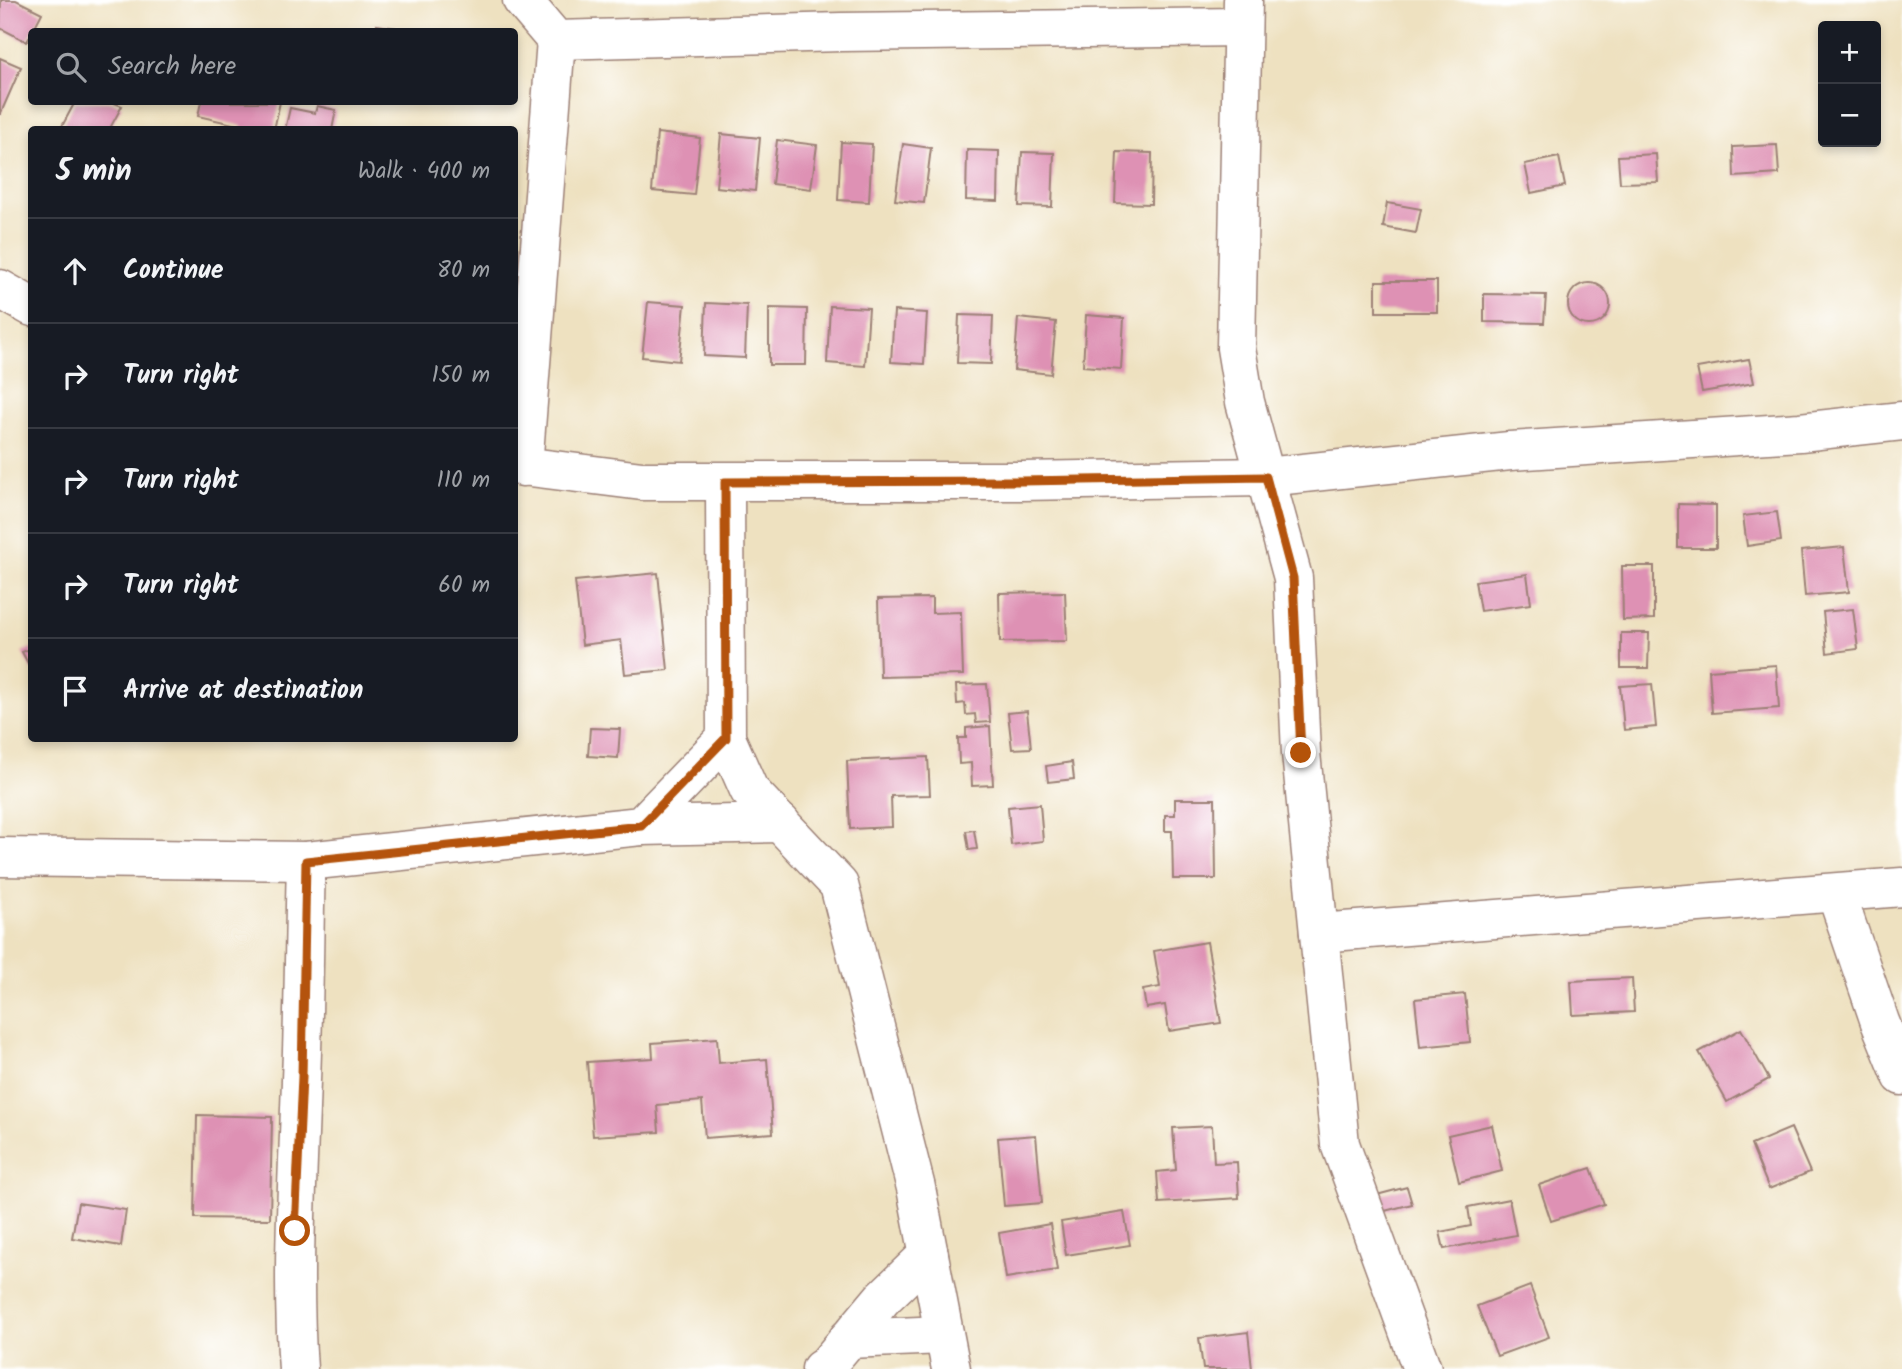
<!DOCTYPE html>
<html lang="en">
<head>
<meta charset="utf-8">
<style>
  :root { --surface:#171b24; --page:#242831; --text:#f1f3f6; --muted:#9ea1a6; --line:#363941 }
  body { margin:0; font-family:Kalam,sans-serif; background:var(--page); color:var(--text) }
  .controls { position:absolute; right:21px; top:21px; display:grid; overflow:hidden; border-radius:7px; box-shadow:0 4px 10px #0003 }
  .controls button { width:63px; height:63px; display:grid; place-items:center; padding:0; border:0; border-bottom:2px solid var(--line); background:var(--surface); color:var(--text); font:35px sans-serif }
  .stop { position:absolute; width:21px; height:21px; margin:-16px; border:5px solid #b45309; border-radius:50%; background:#fff }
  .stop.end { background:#b45309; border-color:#fff; box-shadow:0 2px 7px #0008 }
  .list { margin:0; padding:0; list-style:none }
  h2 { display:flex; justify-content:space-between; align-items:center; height:91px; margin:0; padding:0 28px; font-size:30px }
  h2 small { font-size:23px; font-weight:400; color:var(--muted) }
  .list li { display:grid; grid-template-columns:46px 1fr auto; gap:21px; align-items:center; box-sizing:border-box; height:105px; padding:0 28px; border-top:2px solid var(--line) }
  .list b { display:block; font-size:26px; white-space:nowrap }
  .list em { font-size:23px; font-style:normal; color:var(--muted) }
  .icon { flex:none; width:38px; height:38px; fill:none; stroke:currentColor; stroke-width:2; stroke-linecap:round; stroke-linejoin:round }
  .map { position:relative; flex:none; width:1902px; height:1369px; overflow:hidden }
  .search { position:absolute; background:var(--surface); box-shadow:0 4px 10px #0003; left:28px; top:28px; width:490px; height:77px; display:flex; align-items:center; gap:18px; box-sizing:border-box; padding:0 24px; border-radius:7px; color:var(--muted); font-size:26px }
  .panel { position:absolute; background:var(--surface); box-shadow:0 4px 10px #0003; left:28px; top:126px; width:490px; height:616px; border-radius:7px }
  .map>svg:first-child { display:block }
  .building { fill:#de91b4 }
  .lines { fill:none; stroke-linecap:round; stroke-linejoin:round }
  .minor-casing { stroke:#9c8076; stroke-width:41 }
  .minor { stroke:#fff; stroke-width:38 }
  .route { stroke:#b45309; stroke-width:9 }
</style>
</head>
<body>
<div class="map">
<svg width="1902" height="1369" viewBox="0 0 1902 1369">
  <rect width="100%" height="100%" fill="#fff"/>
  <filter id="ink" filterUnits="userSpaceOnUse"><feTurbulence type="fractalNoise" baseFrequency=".0143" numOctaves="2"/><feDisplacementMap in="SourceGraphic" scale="14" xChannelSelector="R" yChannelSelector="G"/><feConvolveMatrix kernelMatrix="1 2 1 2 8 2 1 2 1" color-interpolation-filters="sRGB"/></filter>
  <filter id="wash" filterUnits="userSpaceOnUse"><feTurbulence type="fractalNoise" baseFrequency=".00686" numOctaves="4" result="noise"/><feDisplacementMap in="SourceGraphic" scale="28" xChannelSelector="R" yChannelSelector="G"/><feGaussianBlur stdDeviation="1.57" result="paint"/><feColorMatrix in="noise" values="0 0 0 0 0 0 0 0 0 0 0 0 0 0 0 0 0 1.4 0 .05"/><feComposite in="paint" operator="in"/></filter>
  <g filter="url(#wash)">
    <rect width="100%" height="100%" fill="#eee1c0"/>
    <g id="blocks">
      <!-- building -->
      <g class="building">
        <path d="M1 0H16L42 13 27 42 0 28Z"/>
        <path d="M377 25 404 29V32H376Z"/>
        <path d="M0 58 21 67 0 115Z"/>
        <path d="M75 102H112L122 106 109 130H60Z"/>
        <path d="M201 102H280L274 130H241L242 126 198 116Z"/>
        <path d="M317 106 336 110 332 130H285L290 108 315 113Z"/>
        <path d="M657 133 700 138 694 195 652 191Z"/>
        <path d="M721 134 760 138 755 191 716 187Z"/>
        <path d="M777 140 817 145 811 189 772 184Z"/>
        <path d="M841 142 872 144 869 202 838 200Z"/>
        <path d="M903 144 931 148 924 203 895 200Z"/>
        <path d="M1777 145 1779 174 1734 177 1733 147Z"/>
        <path d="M967 150 999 151 998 201 966 200Z"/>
        <path d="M1022 152 1054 153 1052 207 1019 206Z"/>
        <path d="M1117 152 1152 153 1151 204 1115 203Z"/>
        <path d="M1656 154 1658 182 1620 183 1618 156Z"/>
        <path d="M1559 157 1565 186 1531 193 1525 164Z"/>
        <path d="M1387 203 1421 209 1416 233 1383 227Z"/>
        <rect x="1376" y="281" width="61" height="31"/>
        <circle cx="1589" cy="304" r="21"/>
        <path d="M1484 294 1546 295 1544 323 1484 322Z"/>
        <path d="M648 302 685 305 679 361 642 357Z"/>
        <path d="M706 303 747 305 745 358 704 356Z"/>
        <path d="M830 306 869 308 865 366 827 363Z"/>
        <path d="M769 308 807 309 806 365H769Z"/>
        <path d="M894 311 927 313 924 364 891 362Z"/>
        <path d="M959 315 993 316 991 364 957 363Z"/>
        <path d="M1086 315 1124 318 1121 369 1083 366Z"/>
        <path d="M1018 318 1056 322 1051 374 1014 370Z"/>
        <path d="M1749 359 1754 383 1702 392 1697 368Z"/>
        <path d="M1678 504 1716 505V548H1678Z"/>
        <path d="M1777 512 1781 541 1747 546 1743 516Z"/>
        <path d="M1844 547 1849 592 1805 596 1801 551Z"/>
        <path d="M1622 566H1654V619L1623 620Z"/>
        <path d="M658 573 668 670 625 674 621 640 582 645 575 581Z"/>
        <path d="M1527 574 1531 604 1480 611 1475 581Z"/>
        <path d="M1065 592 1067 641 1000 642 999 593Z"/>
        <path d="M932 598V613L961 612 963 675 880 677 878 599Z"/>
        <path d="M1853 609 1858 649 1827 653 1823 612Z"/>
        <path d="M1621 633H1649L1648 668H1621Z"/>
        <path d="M32 648V671L22 652Z"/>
        <path d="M1776 665 1779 708 1712 713 1709 670Z"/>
        <path d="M987 684 990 722 976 723 975 714 966 715 965 703 957 704 956 685Z"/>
        <path d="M1652 684 1656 727 1624 730 1620 686Z"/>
        <path d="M1027 711 1031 748 1012 749 1008 713Z"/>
        <path d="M990 726 993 785 972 786 971 763 959 764 958 738H966V728Z"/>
        <path d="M590 728 620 729 618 758 588 756Z"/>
        <path d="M928 757 930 795 891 796 892 827 850 829 847 761Z"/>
        <path d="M1072 762 1074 779 1048 782 1046 766Z"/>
        <path d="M1175 799H1215L1216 879H1173L1172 831H1165V815H1175Z"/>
        <path d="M1040 804 1043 841 1011 845 1008 807Z"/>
        <path d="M974 830 977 849 969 850 966 831Z"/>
        <path d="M1207 942 1221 1023 1169 1031 1165 1005 1146 1008 1143 990 1160 987 1154 951Z"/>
        <path d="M1632 978 1634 1012 1573 1015 1571 981Z"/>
        <path d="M1465 994 1470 1042 1420 1047 1415 999Z"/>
        <path d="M1741 1029 1769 1079 1727 1102 1699 1052Z"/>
        <path d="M717 1038 719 1063 767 1059 773 1133 705 1138 702 1101 657 1105 659 1132 593 1136 587 1062 653 1058 652 1043Z"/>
        <path d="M197 1115 272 1117 270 1219 195 1218Z"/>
        <path d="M1492 1125 1502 1171 1459 1182 1448 1135Z"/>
        <path d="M1212 1126 1214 1163 1237 1162 1239 1198 1159 1203 1157 1172 1176 1170 1173 1128Z"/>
        <path d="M1791 1128 1810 1172 1769 1189 1751 1145Z"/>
        <path d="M1036 1135 1042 1203 1004 1206 998 1138Z"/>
        <path d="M1591 1168 1604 1204 1551 1221 1539 1185Z"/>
        <path d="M1407 1187 1412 1204 1373 1214 1369 1197Z"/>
        <path d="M1509 1199 1516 1235 1444 1249 1440 1232 1471 1226 1468 1207Z"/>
        <path d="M78 1203 126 1210 121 1246 72 1238Z"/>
        <path d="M1124 1212 1130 1245 1066 1255 1061 1222Z"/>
        <path d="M1050 1224 1057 1270 1006 1278 999 1233Z"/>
        <path d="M1530 1286 1549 1337 1497 1356 1477 1306Z"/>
        <path d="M1248 1332 1252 1369H1203L1199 1338Z"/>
      </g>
    </g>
  </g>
  <g filter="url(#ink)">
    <use href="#blocks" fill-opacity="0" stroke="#9c8076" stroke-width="2"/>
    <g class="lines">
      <!-- minor casing -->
      <g class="minor-casing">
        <g id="minor">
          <path d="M522 0 556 40 841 32 1242 27"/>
          <path d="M1243 0 1236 348 1245 402 1293 578 1301 753 1340 1144 1422 1369"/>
          <path d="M0 289 32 307"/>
          <path d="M514 465 642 481H1021L1266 477 1510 451 1800 432 1902 421"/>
          <path d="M523 467 556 40"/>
          <path d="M725 482 726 738 749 790 839 885 916 1188 951 1369"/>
          <path d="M641 826 781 823"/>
          <path d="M0 857 306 861 641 826 726 738"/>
          <path d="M1836 893 1880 1022 1902 1076"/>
          <path d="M1319 933 1902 887"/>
          <path d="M848 1339 944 1335"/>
          <path d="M298 1369C291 1273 298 1177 301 1080 304 1007 304 934 306 861"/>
          <path d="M821 1369 826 1366 882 1299 929 1254"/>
        </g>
      </g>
      <!-- minor -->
      <use href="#minor" class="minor"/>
    </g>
  </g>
  <g class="lines" filter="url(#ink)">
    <!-- route -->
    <path class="route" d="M295 1231 302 1077 306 861 641 826 726 738 725 482 1021 481 1266 477 1293 578 1301 753"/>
  </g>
</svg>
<div class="controls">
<button>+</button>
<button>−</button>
</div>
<div class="stop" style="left:295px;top:1231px"></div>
<div class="stop end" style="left:1301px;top:753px"></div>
<div class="search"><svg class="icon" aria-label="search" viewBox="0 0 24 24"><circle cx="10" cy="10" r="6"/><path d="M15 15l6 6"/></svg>Search here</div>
<section class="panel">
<h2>5 min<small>Walk · 400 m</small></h2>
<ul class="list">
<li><svg class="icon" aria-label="ahead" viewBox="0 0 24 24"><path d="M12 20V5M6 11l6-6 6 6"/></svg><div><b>Continue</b></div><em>80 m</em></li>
<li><svg class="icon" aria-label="right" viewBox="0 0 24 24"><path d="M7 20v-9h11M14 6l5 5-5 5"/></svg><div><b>Turn right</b></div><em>150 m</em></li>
<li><svg class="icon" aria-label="right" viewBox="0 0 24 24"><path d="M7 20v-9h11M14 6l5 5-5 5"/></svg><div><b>Turn right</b></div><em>110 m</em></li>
<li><svg class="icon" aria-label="right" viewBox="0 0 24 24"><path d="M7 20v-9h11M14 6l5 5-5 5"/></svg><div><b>Turn right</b></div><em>60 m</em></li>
<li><svg class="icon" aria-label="arrive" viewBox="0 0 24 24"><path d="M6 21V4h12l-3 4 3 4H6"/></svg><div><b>Arrive at destination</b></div></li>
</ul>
</section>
</div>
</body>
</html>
